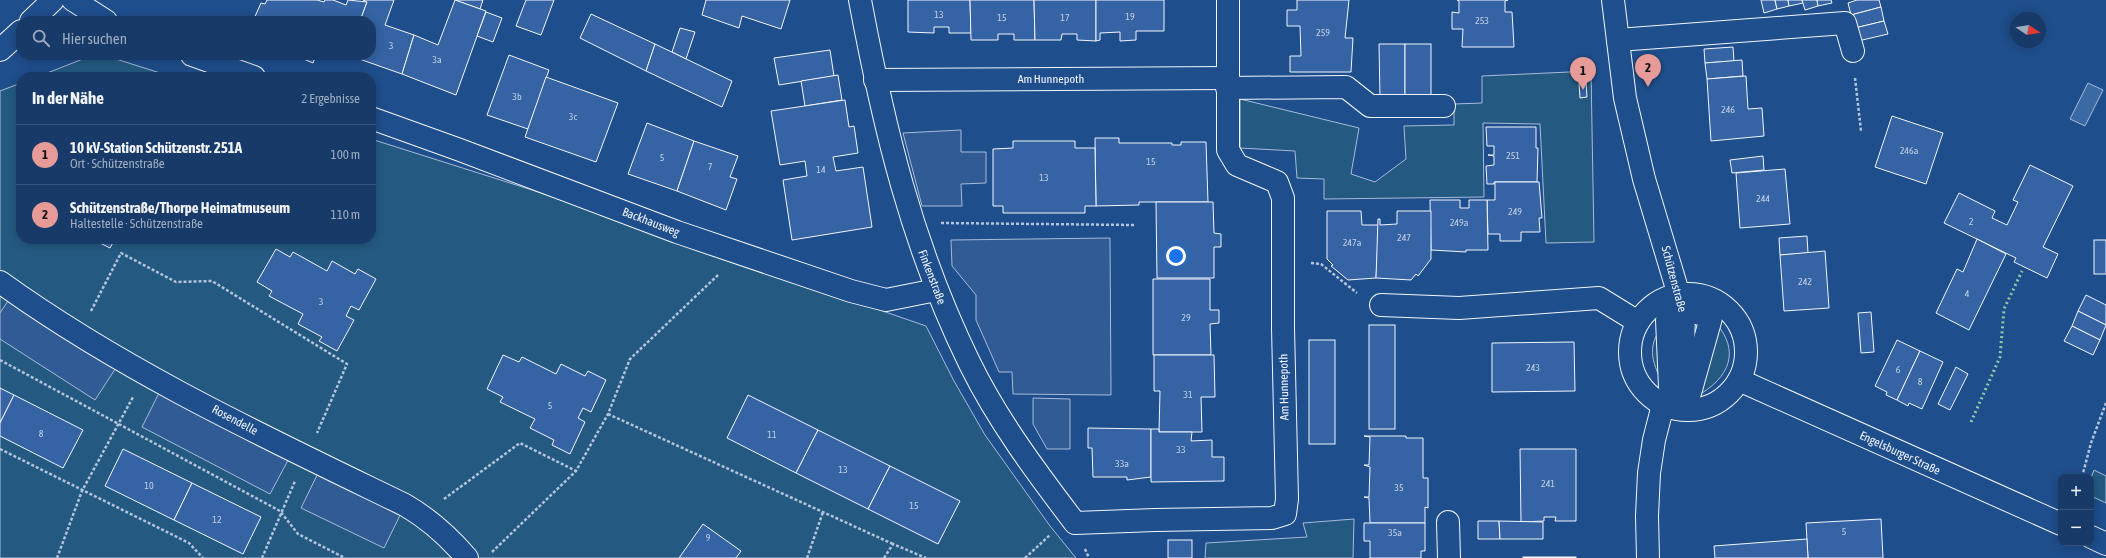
<!DOCTYPE html>
<html lang="de">
<head>
<meta charset="utf-8">
<style>
  :root { --surface:#173a69; --page:#244571; --text:#f1f3f6; --muted:#9eadc0; --line:#36547d; --accent:#e69b98 }
  body { margin:0; font-family:"Asap Condensed",sans-serif; background:var(--page); color:var(--text) }
  .controls { position:absolute; right:12px; bottom:12px; display:grid; overflow:hidden; border-radius:8px; box-shadow:0 2px 10px #0003 }
  .controls button { width:36px; height:36px; display:grid; place-items:center; padding:0; border:0; border-bottom:1px solid var(--line); background:var(--surface); color:var(--text); font:20px sans-serif }
  .compass { position:absolute; left:2010px; top:12px; width:36px; height:36px; border-radius:50%; background:var(--surface); box-shadow:0 2px 10px #0003; rotate:102deg }
  .you { position:absolute; left:1176px; top:256px; width:14px; height:14px; margin:-10px; border:3px solid #fff; border-radius:50%; background:#1a73e8; box-shadow:0 0 0 6px #1a73e833 }
  .badge { display:grid; place-items:center; width:26px; height:26px; border-radius:50%; background:var(--accent); color:#111; font-size:13px; font-weight:700 }
  .pin { position:absolute; translate:-50% -33px; filter:drop-shadow(0 1px 2px #0008) }
  .pin::after { content:''; position:absolute; top:21px; width:14px; height:12px; background:inherit; clip-path:polygon(0 0,100% 0,50% 100%) }
  .list { margin:0; padding:0; list-style:none }
  h2 { display:flex; justify-content:space-between; align-items:center; height:52px; margin:0; padding:0 16px; font-size:17px }
  h2 small { font-size:13px; font-weight:400; color:var(--muted) }
  .list li { display:grid; grid-template-columns:26px 1fr auto; gap:12px; align-items:center; box-sizing:border-box; height:60px; padding:0 16px; border-top:1px solid var(--line) }
  .list b { display:block; font-size:15px; white-space:nowrap }
  .list p { margin:0; font-size:13px; white-space:nowrap; color:var(--muted) }
  .list em { font-size:13px; font-style:normal; color:var(--muted) }
  .icon { flex:none; width:22px; height:22px; fill:none; stroke:currentColor; stroke-width:2; stroke-linecap:round; stroke-linejoin:round }
  .map { position:relative; flex:none; width:2106px; height:558px; overflow:hidden }
  .search { position:absolute; background:var(--surface); box-shadow:0 2px 10px #0003; left:16px; top:16px; width:360px; height:44px; display:flex; align-items:center; gap:10px; box-sizing:border-box; padding:0 14px; border-radius:16px; color:var(--muted); font-size:15px }
  .panel { position:absolute; background:var(--surface); box-shadow:0 2px 10px #0003; left:16px; top:72px; width:360px; height:172px; border-radius:16px }
  .map>svg:first-child { display:block }
  .green { fill:#245a82; stroke:#a8bbd7 }
  .parking { fill:#305b95; stroke:#a8bbd7 }
  .water { fill:#3b69a3; stroke:#a8bbd7 }
  .building { fill:#3563a3; stroke:#f2f6ff }
  .lines { fill:none; stroke-linecap:round; stroke-linejoin:round }
  .minor-casing { stroke:#f2f6ff; stroke-width:24 }
  .path { stroke:#b3c4dc; stroke-width:2.5; stroke-dasharray:3 2; stroke-linecap:butt }
  .minor { stroke:#1f4e8c; stroke-width:22 }
  .hedge { stroke:#97c8a6; stroke-width:3; stroke-dasharray:2 3; stroke-linecap:butt }
  .labels { text-anchor:middle; stroke-width:3; stroke-linejoin:round; paint-order:stroke }
  .number-label { font-size:10px; fill:#c3d1e8 }
  .street-label { font-size:12px; fill:#f2f6ff; stroke:#1f4e8c }
</style>
</head>
<body>
<div class="map">
<svg width="2106" height="558" viewBox="0 0 2106 558">
  <rect width="100%" height="100%" fill="#1f4e8c"/>
  <!-- green -->
  <g class="green">
    <path d="M93 55H103L173 77H37Z"/>
    <path d="M1591 71 1594 242 1546 243 1540 124 1483 123 1484 197 1324 199V179L1297 178 1295 151 1240 148V99L1359 128 1351 174 1375 182 1406 159 1404 126 1454 125V104L1482 103V76Z"/>
    <path d="M21 83V239H371V139L532 190 926 326 954 381 985 435 1050 526 1076 558H0V91Z"/>
    <path d="M1711 318C1739 345 1734 373 1702 393Z"/>
    <path d="M1667 320 1659 376C1648 351 1651 340 1667 320Z"/>
    <path d="M2094 470 2106 476V503L2091 496V478Z"/>
    <path d="M1354 519 1353 558H1205L1206 543 1307 537 1303 523Z"/>
  </g>
  <!-- parking -->
  <g class="parking">
    <path d="M961 130V152H986V183L961 184 962 206H922L903 133Z"/>
    <path d="M1110 238 1111 395 1013 394 1012 372H999L976 320V295L952 266 951 240Z"/>
    <path d="M14 292 121 360 95 400 0 339V313Z"/>
    <path d="M164 383 293 451 270 494 142 427Z"/>
    <path d="M1033 398 1070 399V449H1047L1033 424Z"/>
    <path d="M322 465 405 505 384 548 301 508Z"/>
  </g>
  <!-- water -->
  <path class="water" d="M2088 83 2103 90 2085 126 2070 119Z"/>
  <!-- building -->
  <g class="building">
    <path d="M267 0H317L324 2 325 0H333L346 5 348 0 367 2 360 21H253L261 3 265 4Z"/>
    <path d="M363 0H394L385 25 414 35 402 74 348 55H371V21H360L367 2Z"/>
    <path d="M455 0H483L480 9Z"/>
    <path d="M455 0 486 11 456 95 402 74 414 35 438 45Z"/>
    <path d="M526 0H554L541 35 516 26Z"/>
    <path d="M706 0H790L781 29 742 16 739 28 702 15Z"/>
    <path d="M908 0H970L971 33H949V27H934V33L908 32Z"/>
    <path d="M970 0H1034L1035 40H1014V34H998V40H971Z"/>
    <path d="M1034 0H1096V41L1077 40V34H1062L1061 40H1035Z"/>
    <path d="M1096 0H1164V31H1136V40L1120 41V32L1100 33V40L1096 41Z"/>
    <path d="M1297 0H1349L1345 38H1353L1351 72H1290V56H1301L1300 26H1287V10H1297Z"/>
    <path d="M1457 0H1508L1505 1V12H1512L1514 47H1462L1463 29H1452V12L1459 13V1Z"/>
    <path d="M1761 0H1775L1777 9 1764 13Z"/>
    <path d="M1775 0H1788L1789 6 1777 9Z"/>
    <path d="M1788 0H1802L1803 3 1789 6Z"/>
    <path d="M1802 0H1817L1818 6 1805 10Z"/>
    <path d="M1817 0H1831L1832 3 1818 6Z"/>
    <path d="M1857 0H1879L1881 7 1851 15 1848 3Z"/>
    <path d="M1881 7 1884 21 1855 28 1851 15Z"/>
    <path d="M486 12 502 18 493 42 477 36Z"/>
    <path d="M591 14 655 44 646 71 580 38Z"/>
    <path d="M1884 21 1888 34 1858 41 1855 28Z"/>
    <path d="M680 28 695 32 686 59 672 52Z"/>
    <path d="M655 44 732 81 722 107 646 71Z"/>
    <path d="M1379 44H1405V98H1380Z"/>
    <rect x="1405" y="44" width="26" height="54"/>
    <path d="M1733 47 1734 61 1705 63 1704 49Z"/>
    <path d="M830 50 834 76 779 85 774 58Z"/>
    <path d="M294 55H316L313 63Z"/>
    <path d="M509 55 549 70 528 129 487 115Z"/>
    <path d="M1742 60 1743 76 1707 79 1705 63Z"/>
    <path d="M838 75 842 100 805 106 801 81Z"/>
    <path d="M1746 76 1748 109 1762 108 1764 136 1711 141 1707 79Z"/>
    <path d="M546 77 618 103 596 162 525 137Z"/>
    <path d="M1579 83H1586L1587 97 1580 98Z"/>
    <path d="M845 100 849 127 854 126 858 153 833 157 836 171 863 167 872 227 792 240 783 180 807 176 805 161 780 165 771 111Z"/>
    <path d="M1892 116 1943 133 1926 184 1875 167Z"/>
    <path d="M647 123 694 141 677 191 628 174Z"/>
    <path d="M1486 127H1536V148H1538L1537 182H1494V184H1487L1486 166 1494 165V156L1488 155H1494V146H1487Z"/>
    <path d="M1095 138H1119V143H1172V145H1181V142H1206L1208 202H1139V205L1096 206Z"/>
    <path d="M694 141 738 156 730 177 737 179 726 210 677 191Z"/>
    <path d="M1013 141H1075V148H1095L1096 206H1085V213H1003V206H993V149L1013 148Z"/>
    <path d="M1763 156 1764 170 1732 173 1730 160Z"/>
    <path d="M2030 165 2073 186 2043 247 2058 254 2047 278 2014 262 2016 258 1944 223 1959 193 1995 211 1992 218 2007 225 2018 202 2013 200Z"/>
    <path d="M1785 169 1790 224 1740 228 1736 173Z"/>
    <path d="M1495 182H1539L1542 218H1539L1540 232H1521V241H1500V234H1488L1487 200H1495Z"/>
    <path d="M1430 200H1460V208H1469V200H1487L1488 250H1466V252L1431 250Z"/>
    <path d="M1156 202H1213L1214 233 1221 234V247H1214V278H1157Z"/>
    <path d="M1327 211H1361L1362 225H1379L1376 278 1348 280 1331 266 1333 265 1327 259Z"/>
    <path d="M1397 211H1431V259L1418 276 1416 274 1411 280 1376 278 1378 219H1380V225L1397 224Z"/>
    <path d="M1807 236 1808 253 1780 255 1779 238Z"/>
    <path d="M92 239H115L110 248Z"/>
    <path d="M1977 239 2006 254 1969 330 1936 313 1957 269 1963 272Z"/>
    <rect x="2094" y="240" width="12" height="34"/>
    <path d="M276 249 290 257 293 252 327 271 332 261 355 274 358 269 376 279 359 310 351 306 346 316 354 320 337 351 319 341 322 337 298 324 303 314 269 296 272 291 257 282Z"/>
    <path d="M1825 251 1829 308 1784 311 1780 255Z"/>
    <path d="M1153 279H1210V310H1219V323L1210 324 1211 355H1153Z"/>
    <path d="M2086 295 2106 305V325L2078 311Z"/>
    <path d="M2078 311 2106 325 2100 340 2072 326Z"/>
    <path d="M1871 312 1874 352 1861 353 1858 313Z"/>
    <rect x="1369" y="325" width="26" height="104"/>
    <path d="M2072 326 2100 340 2093 355 2064 341Z"/>
    <rect x="1309" y="340" width="26" height="104"/>
    <path d="M1897 340 1920 351 1897 400 1886 395 1887 392 1875 386Z"/>
    <path d="M1574 342 1575 391 1492 392V343Z"/>
    <path d="M1920 351 1943 362 1922 409 1909 403 1908 406 1897 400Z"/>
    <path d="M503 355 519 362 522 357 556 374 561 364 585 376 588 371 606 380 591 412 583 408 578 418 585 422 570 454 552 445 554 440 530 428 535 419 500 402 503 397 487 389Z"/>
    <path d="M1154 355H1214L1215 397H1201L1202 432H1159L1160 391H1154Z"/>
    <path d="M1956 367 1968 374 1950 410 1938 404Z"/>
    <path d="M0 388 14 395 0 423Z"/>
    <path d="M14 395 83 430 63 468 0 436V423Z"/>
    <path d="M748 395 818 430 796 473 727 438Z"/>
    <path d="M1088 428 1151 429V477L1127 480V477H1093L1092 448H1088Z"/>
    <path d="M1151 429H1159V432H1192L1191 441 1212 440V457H1224V481L1151 482Z"/>
    <path d="M818 430 890 466 868 509 796 473Z"/>
    <path d="M1364 436H1406V438H1423V478H1428V508L1425 507V523H1370L1369 498 1364 497H1369L1370 467 1364 465H1369L1370 437Z"/>
    <path d="M123 449 192 483 174 520 105 486Z"/>
    <path d="M1520 449H1576V521H1555L1556 517H1544V521L1521 522Z"/>
    <path d="M890 466 960 501 938 544 868 509Z"/>
    <path d="M192 483 261 517 243 554 174 520Z"/>
    <path d="M1881 519 1883 558H1808L1806 523Z"/>
    <path d="M1478 521H1499L1500 539H1478Z"/>
    <path d="M1499 521 1543 522V539H1500Z"/>
    <path d="M1364 523H1425V551H1421V558H1370V541H1364Z"/>
    <path d="M703 524 741 551 736 558H679Z"/>
    <path d="M1807 539 1808 558H1715L1714 546Z"/>
    <rect x="1168" y="540" width="24" height="18"/>
    <rect x="1523" y="557" width="53" height="1"/>
  </g>
  <g class="lines">
    <!-- minor casing -->
    <g class="minor-casing">
      <g id="minor">
        <path d="M73 0 106 21"/>
        <path d="M860 0C884 128 912 246 970 364 998 421 1037 473 1075 523L1155 520 1272 518 1285 514 1287 499 1283 328V198L1277 182 1237 165 1228 150V0"/>
        <path d="M1613 0 1625 98 1644 179 1684 312 1683 351 1673 389 1663 405 1654 440 1649 473 1647 516 1648 558"/>
        <path d="M31 21 53 0"/>
        <path d="M1618 40 1845 23 1853 51"/>
        <path d="M0 50 21 31"/>
        <path d="M192 55 254 77"/>
        <path d="M875 80 1227 78"/>
        <path d="M1227 88 1346 87 1370 106H1444"/>
        <path d="M371 118 460 150 677 232 851 291 886 300 936 290"/>
        <path d="M0 282C125 372 267 438 405 505 429 519 449 537 467 558"/>
        <circle cx="1688" cy="352" r="58"/>
        <path d="M1381 305 1459 308 1599 298 1638 322"/>
        <path d="M1684 312H1694L1711 318 1690 393 1680 392 1670 387 1667 320Z"/>
        <path d="M1739 380 2061 524"/>
        <path d="M1448 522 1449 558"/>
        <path d="M2091 537 2106 544"/>
      </g>
    </g>
    <!-- path -->
    <g class="path">
      <path d="M1855 78 1861 131"/>
      <path d="M941 223 1135 225"/>
      <path d="M1311 263 1321 264 1357 293"/>
      <path d="M91 311 121 253 176 282 212 281 347 364 317 433"/>
      <path d="M0 360 280 511 298 534 345 558"/>
      <path d="M608 414 893 544"/>
      <path d="M0 449 189 543 203 558"/>
      <path d="M2082 477 2091 443 2106 403"/>
      <path d="M444 499 520 443 576 471"/>
      <path d="M1085 549 1089 558"/>
      <path d="M492 552 576 471 608 414 630 359 718 275"/>
      <path d="M57 558 82 491 133 397"/>
      <path d="M262 558 295 481"/>
      <path d="M807 558 823 512"/>
      <path d="M884 558 893 544 926 558"/>
      <path d="M1025 558 1050 535"/>
    </g>
    <!-- minor -->
    <use href="#minor" class="minor"/>
    <!-- hedge -->
    <path class="hedge" d="M1971 422 2000 357 2004 309 2022 271"/>
  </g>
  <g class="labels">
    <!-- number labels -->
    <g class="number-label">
      <text x="939" y="18">13</text>
      <text x="1130" y="20">19</text>
      <text x="1002" y="21">15</text>
      <text x="1065" y="21">17</text>
      <text x="1482" y="24">253</text>
      <text x="1323" y="36">259</text>
      <text x="391" y="49">3</text>
      <text x="437" y="63">3a</text>
      <text x="517" y="100">3b</text>
      <text x="1728" y="113">246</text>
      <text x="573" y="120">3c</text>
      <text x="1909" y="154">246a</text>
      <text x="1513" y="159">251</text>
      <text x="662" y="161">5</text>
      <text x="1151" y="165">15</text>
      <text x="710" y="170">7</text>
      <text x="821" y="173">14</text>
      <text x="1044" y="181">13</text>
      <text x="1763" y="202">244</text>
      <text x="1515" y="215">249</text>
      <text x="1971" y="225">2</text>
      <text x="1459" y="226">249a</text>
      <text x="1404" y="241">247</text>
      <text x="1352" y="246">247a</text>
      <text x="1805" y="285">242</text>
      <text x="1967" y="297">4</text>
      <text x="321" y="305">3</text>
      <text x="1186" y="321">29</text>
      <text x="1533" y="371">243</text>
      <text x="1898" y="373">6</text>
      <text x="1920" y="385">8</text>
      <text x="1188" y="398">31</text>
      <text x="550" y="409">5</text>
      <text x="41" y="437">8</text>
      <text x="772" y="438">11</text>
      <text x="1181" y="453">33</text>
      <text x="1122" y="467">33a</text>
      <text x="843" y="473">13</text>
      <text x="1548" y="487">241</text>
      <text x="149" y="489">10</text>
      <text x="1399" y="491">35</text>
      <text x="914" y="509">15</text>
      <text x="217" y="523">12</text>
      <text x="1844" y="535">5</text>
      <text x="1395" y="536">35a</text>
      <text x="708" y="541">9</text>
    </g>
    <!-- street labels -->
    <g class="street-label">
      <text x="1051" y="83">Am Hunnepoth</text>
      <text transform="translate(651 222) rotate(21)" y="4">Backhausweg</text>
      <text transform="translate(932 277) rotate(69)" y="4">Finkenstraße</text>
      <text transform="translate(1674 279) rotate(75)" y="4">Schützenstraße</text>
      <text transform="translate(1284 387) rotate(-91)" y="4">Am Hunnepoth</text>
      <text transform="translate(235 420) rotate(28)" y="4">Rosendelle</text>
      <text transform="translate(1900 453) rotate(25)" y="4">Engelsburger Straße</text>
    </g>
  </g>
</svg>
<div class="controls">
<button>+</button>
<button>−</button>
</div>
<svg class="compass" viewBox="-18 -18 36 36"><path d="M0-13l5 13h-10z" fill="#e53935"/><path d="M0 13l5-13h-10z" fill="#9eadc0"/></svg>
<div class="you"></div>
<div class="pin badge" style="left:1583px;top:90px">1</div>
<div class="pin badge" style="left:1648px;top:87px">2</div>
<div class="search"><svg class="icon" aria-label="search" viewBox="0 0 24 24"><circle cx="10" cy="10" r="6"/><path d="M15 15l6 6"/></svg>Hier suchen</div>
<section class="panel">
<h2>In der Nähe<small>2 Ergebnisse</small></h2>
<ul class="list">
<li><span class="badge">1</span><div><b>10 kV-Station Schützenstr. 251A</b><p>Ort · Schützenstraße</p></div><em>100 m</em></li>
<li><span class="badge">2</span><div><b>Schützenstraße/Thorpe Heimatmuseum</b><p>Haltestelle · Schützenstraße</p></div><em>110 m</em></li>
</ul>
</section>
</div>
</body>
</html>
